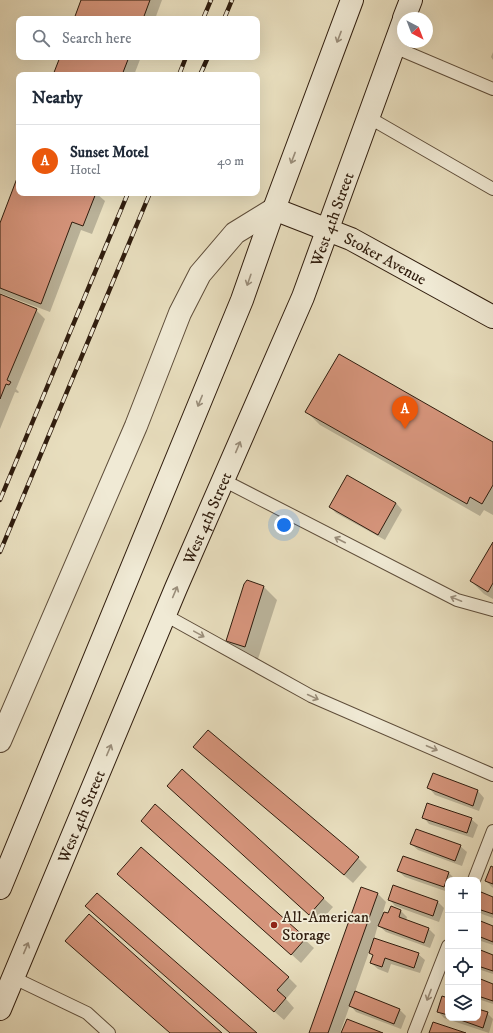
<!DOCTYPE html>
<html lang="en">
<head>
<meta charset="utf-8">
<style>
  :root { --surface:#fff; --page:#f2f2f3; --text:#1f2937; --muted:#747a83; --line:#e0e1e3; --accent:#ea580c }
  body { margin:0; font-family:"IM FELL DW Pica",serif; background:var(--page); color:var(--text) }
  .controls { position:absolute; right:12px; bottom:12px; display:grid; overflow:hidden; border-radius:8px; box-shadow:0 4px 16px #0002 }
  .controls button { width:36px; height:36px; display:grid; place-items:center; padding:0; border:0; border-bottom:1px solid var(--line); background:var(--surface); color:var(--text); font:20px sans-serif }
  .compass { position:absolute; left:397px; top:12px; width:36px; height:36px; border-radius:50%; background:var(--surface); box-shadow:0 4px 16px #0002; rotate:138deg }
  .you { position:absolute; left:284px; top:525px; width:14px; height:14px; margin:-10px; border:3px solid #fff; border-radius:50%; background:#1a73e8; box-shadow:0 0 0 6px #1a73e833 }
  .badge { display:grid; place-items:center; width:26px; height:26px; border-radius:50%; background:var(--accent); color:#fff; font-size:13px; font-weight:700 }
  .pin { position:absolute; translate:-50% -33px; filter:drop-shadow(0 1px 2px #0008) }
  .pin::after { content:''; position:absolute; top:21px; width:14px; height:12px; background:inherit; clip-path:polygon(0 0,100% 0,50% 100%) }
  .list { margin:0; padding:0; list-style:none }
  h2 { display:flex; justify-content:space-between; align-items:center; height:52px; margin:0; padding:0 16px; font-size:17px }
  h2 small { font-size:13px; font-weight:400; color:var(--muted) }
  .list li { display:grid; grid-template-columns:26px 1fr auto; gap:12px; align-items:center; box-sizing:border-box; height:72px; padding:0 16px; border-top:1px solid var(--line) }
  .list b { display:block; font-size:15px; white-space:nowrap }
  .list p { margin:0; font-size:13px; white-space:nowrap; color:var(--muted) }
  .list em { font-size:13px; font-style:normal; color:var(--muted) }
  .icon { flex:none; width:22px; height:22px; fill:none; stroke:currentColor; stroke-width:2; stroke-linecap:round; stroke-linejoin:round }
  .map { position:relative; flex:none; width:493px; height:1033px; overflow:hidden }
  .search { position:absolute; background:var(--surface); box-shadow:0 4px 16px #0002; left:16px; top:16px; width:244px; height:44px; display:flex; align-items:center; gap:10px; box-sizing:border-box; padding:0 14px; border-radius:8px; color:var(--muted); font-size:15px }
  .panel { position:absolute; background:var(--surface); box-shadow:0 4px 16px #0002; left:16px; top:72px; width:244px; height:124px; border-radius:8px }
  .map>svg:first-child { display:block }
  .shadow { fill:#0003 }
  .building { fill:#d5947b; stroke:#301d0e }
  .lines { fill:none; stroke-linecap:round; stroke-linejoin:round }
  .lane-casing { stroke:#5e4d3a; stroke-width:14 }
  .street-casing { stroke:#5e4d3a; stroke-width:24 }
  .secondary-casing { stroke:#301d0e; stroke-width:24 }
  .lane { stroke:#f0ead5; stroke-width:12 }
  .street { stroke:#f0ead5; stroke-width:22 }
  .secondary { stroke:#f0ead5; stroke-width:22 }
  .rail-casing { stroke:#301d0e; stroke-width:4.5 }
  .rail { stroke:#f0ead5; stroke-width:3; stroke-dasharray:9; stroke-linecap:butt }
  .oneway { stroke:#9a8e7b }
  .poi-dot { fill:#8f2418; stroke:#f0ead5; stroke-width:1.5 }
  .labels { text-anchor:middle; stroke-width:3.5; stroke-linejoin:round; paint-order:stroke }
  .street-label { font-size:16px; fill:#301d0e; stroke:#f0ead5 }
  .poi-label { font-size:16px; fill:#301d0e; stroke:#f0ead5; text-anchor:start }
</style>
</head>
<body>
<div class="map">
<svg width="493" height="1033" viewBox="0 0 493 1033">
  <rect width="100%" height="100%" fill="#e8debe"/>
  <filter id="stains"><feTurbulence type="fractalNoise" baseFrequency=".005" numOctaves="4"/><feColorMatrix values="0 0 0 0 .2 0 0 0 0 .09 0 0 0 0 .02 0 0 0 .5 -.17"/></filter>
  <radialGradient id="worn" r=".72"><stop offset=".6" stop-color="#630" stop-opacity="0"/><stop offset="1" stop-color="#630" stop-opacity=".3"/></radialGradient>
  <!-- shadow -->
  <g class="shadow">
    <path d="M81 0H162L155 19H74Z"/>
    <path d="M493 52V60L491 57Z"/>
    <path d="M61 57H141L134 75H54Z"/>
    <path d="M19 176V193H96L105 201 92 234 81 230 50 312 0 293V226Z"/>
    <path d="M0 295 36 310 45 319 16 389 19 392 18 393 15 392 0 429Z"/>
    <path d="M307 412 493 443V515L484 510 480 516 320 425Z"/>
    <path d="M396 503 402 510 385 540 336 513 330 507Z"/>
    <path d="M493 543V599L484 594 471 581Z"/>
    <path d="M247 582 264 587 277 600 258 659 240 654 227 641Z"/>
    <path d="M195 747 358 858 367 867 353 883Z"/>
    <path d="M182 771 333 907 319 923 177 795Z"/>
    <path d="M433 775 478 791 484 798 479 811 435 795 429 788Z"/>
    <path d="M155 805 314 948 301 963 151 829Z"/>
    <path d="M423 817 471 819 478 825 473 838 429 824Z"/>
    <path d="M411 844 460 846 467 852 462 866 418 850Z"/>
    <path d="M403 857 449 873 455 879 448 880V892L405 877 398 871Z"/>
    <path d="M493 868V888L486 881Z"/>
    <path d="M127 883 288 977 297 986 286 999 294 1008 284 1020Z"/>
    <path d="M378 894 386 902 383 912 389 914 401 911 407 917 406 920 428 928 435 935 430 948 386 932 378 925 374 939 418 954 425 960 420 973 391 964 388 973 378 969 371 963 374 956 369 952 355 992 400 1010 406 1016 401 1029 356 1012 350 1005 340 1033H310Z"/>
    <path d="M493 898V918L482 914 478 909V902Z"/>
    <path d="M389 899 438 902 444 908 439 922 395 906Z"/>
    <path d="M478 921 493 927V945L478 940Z"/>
    <path d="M478 950 493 956V974L478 969Z"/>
    <path d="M80 953 221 1033H170Z"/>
    <path d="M478 979 493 985V1004L478 999Z"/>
    <path d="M448 999V1018H478V1010L487 1013 493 1019 489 1033 444 1018 438 1011Z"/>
  </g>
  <!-- building -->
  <g class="building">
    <path d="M81 0H150L143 19H74Z"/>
    <path d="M60 57H129L122 75H53Z"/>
    <path d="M19 173V193H96L83 226 72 222 41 304 0 288V223Z"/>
    <path d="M0 294 37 309 7 380 11 382 9 385 6 384 0 399Z"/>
    <path d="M339 354 493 442V485L482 504 470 497 467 504 305 412Z"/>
    <path d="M347 475 396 503 378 535 329 507Z"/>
    <path d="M493 542V583L488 592 470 581Z"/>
    <path d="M247 580 264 586 245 647 226 641 244 584Z"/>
    <path d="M208 730 359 857 344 875 193 747Z"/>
    <path d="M182 769 324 898 309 915 167 786Z"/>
    <path d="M433 773 478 790 473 806 427 788Z"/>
    <path d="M427 803 472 818 467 833 422 818Z"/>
    <path d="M155 804 306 938 291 955 141 821Z"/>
    <path d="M416 829 461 845 455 861 410 844Z"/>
    <path d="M141 847 289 977 277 990 286 998 274 1012 117 874Z"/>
    <path d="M403 856 449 872 444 887 397 871Z"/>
    <path d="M491 866 493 867V884L485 881Z"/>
    <path d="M393 885 438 901 433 916 388 900Z"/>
    <path d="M361 887 378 893 328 1033H309Z"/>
    <path d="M481 892 493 897V914L478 909V900Z"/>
    <path d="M97 893 257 1033H230L85 906Z"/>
    <path d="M391 906 401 910 399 917 429 928 424 943 378 926 384 912 388 913Z"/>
    <path d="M89 914 222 1033H170L65 941Z"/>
    <path d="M478 920 493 926V942L478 936Z"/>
    <path d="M374 938 419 953 414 968 385 958 382 967 370 963 373 955 369 953Z"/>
    <path d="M478 949 493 955V971L478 966Z"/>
    <path d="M478 978 493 984V1001L478 996Z"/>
    <path d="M355 991 400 1009 394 1024 349 1006Z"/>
    <path d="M442 996 448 998V1015L437 1012Z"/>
    <path d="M478 1009 488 1012 483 1028 455 1018H478Z"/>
    <path d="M347 1019 383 1033H341Z"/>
    <path d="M433 1022 466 1033H429Z"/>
  </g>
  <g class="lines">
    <!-- lane casing -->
    <g class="lane-casing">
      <g id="lane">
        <path d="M394 47 493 89"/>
        <path d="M368 117 493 189"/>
        <path d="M223 480 457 600 493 610"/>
        <path d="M165 615 311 696 493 775"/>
        <path d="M474 880 493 831"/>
        <path d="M14 978 87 1013 109 1033"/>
        <path d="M414 1033 448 946"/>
      </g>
    </g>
    <!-- street casing -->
    <g class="street-casing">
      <path id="street" d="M0 741 136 426 180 313 200 274 235 233 274 209"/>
    </g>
    <!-- secondary casing -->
    <g class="secondary-casing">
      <g id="secondary">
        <path d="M404 18 411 0"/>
        <path id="s1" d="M274 209 351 239 493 317"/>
        <path d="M0 888 242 300 274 209 352 0"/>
        <path id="s2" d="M0 1009 176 588 303 297 403 22"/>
      </g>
    </g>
    <!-- lane -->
    <use href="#lane" class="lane"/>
    <!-- street -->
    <use href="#street" class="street"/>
    <!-- secondary -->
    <use href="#secondary" class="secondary"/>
    <!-- rail casing -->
    <g class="rail-casing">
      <g id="rail">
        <path d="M203 19 211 0"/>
        <path d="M224 19 232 0"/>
        <path d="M179 75 186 57"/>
        <path d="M200 75 208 57"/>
        <path d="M0 500 128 193"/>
        <path d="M0 552 150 193"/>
      </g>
    </g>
    <!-- rail -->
    <use href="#rail" class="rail"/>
  </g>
  <!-- one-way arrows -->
  <defs><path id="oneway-shaft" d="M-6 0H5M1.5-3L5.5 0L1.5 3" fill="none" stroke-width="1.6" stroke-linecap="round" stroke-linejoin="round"/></defs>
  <g class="oneway">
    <use href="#oneway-shaft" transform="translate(339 37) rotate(111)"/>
    <use href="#oneway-shaft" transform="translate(293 158) rotate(111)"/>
    <use href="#oneway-shaft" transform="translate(249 280) rotate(109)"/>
    <use href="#oneway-shaft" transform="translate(200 401) rotate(112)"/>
    <use href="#oneway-shaft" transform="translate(238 447) rotate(-67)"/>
    <use href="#oneway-shaft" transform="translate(340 540) rotate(-153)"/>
    <use href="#oneway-shaft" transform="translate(175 592) rotate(-67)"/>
    <use href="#oneway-shaft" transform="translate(456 599) rotate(-158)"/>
    <use href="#oneway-shaft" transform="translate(199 634) rotate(29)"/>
    <use href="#oneway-shaft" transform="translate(313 697) rotate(25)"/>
    <use href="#oneway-shaft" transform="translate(432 748) rotate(23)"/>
    <use href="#oneway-shaft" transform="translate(109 750) rotate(-67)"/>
    <use href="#oneway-shaft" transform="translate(26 948) rotate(-67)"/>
    <use href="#oneway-shaft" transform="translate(429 995) rotate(111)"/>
  </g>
  <!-- markers -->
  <circle class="poi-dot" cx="274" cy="925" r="4"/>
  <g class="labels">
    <!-- street labels -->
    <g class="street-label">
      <text dy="6" stroke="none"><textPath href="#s2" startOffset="857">West 4th Street</textPath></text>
      <text dy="6" stroke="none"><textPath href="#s1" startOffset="122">Stoker Avenue</textPath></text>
      <text dy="6" stroke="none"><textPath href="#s2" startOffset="533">West 4th Street</textPath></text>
      <text dy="6" stroke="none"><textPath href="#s2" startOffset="209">West 4th Street</textPath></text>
    </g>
    <!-- poi labels -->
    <g class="poi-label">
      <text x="282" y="922">All-American<tspan x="282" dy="18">Storage</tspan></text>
    </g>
  </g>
  <rect width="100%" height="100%" filter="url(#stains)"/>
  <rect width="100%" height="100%" fill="url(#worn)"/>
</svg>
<div class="controls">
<button>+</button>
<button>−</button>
<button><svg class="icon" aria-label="locate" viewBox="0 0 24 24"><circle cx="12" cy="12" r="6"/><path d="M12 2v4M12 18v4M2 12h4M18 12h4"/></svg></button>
<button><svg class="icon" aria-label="layers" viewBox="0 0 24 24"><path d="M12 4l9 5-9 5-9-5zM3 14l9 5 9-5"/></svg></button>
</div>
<svg class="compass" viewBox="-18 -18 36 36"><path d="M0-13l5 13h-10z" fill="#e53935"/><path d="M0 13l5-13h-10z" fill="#747a83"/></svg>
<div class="you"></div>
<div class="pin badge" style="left:405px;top:429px">A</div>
<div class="search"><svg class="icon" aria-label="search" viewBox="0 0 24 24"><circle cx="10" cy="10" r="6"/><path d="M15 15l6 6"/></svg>Search here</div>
<section class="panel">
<h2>Nearby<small></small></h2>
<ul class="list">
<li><span class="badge">A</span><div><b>Sunset Motel</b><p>Hotel</p></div><em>40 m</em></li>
</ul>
</section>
</div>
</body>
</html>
